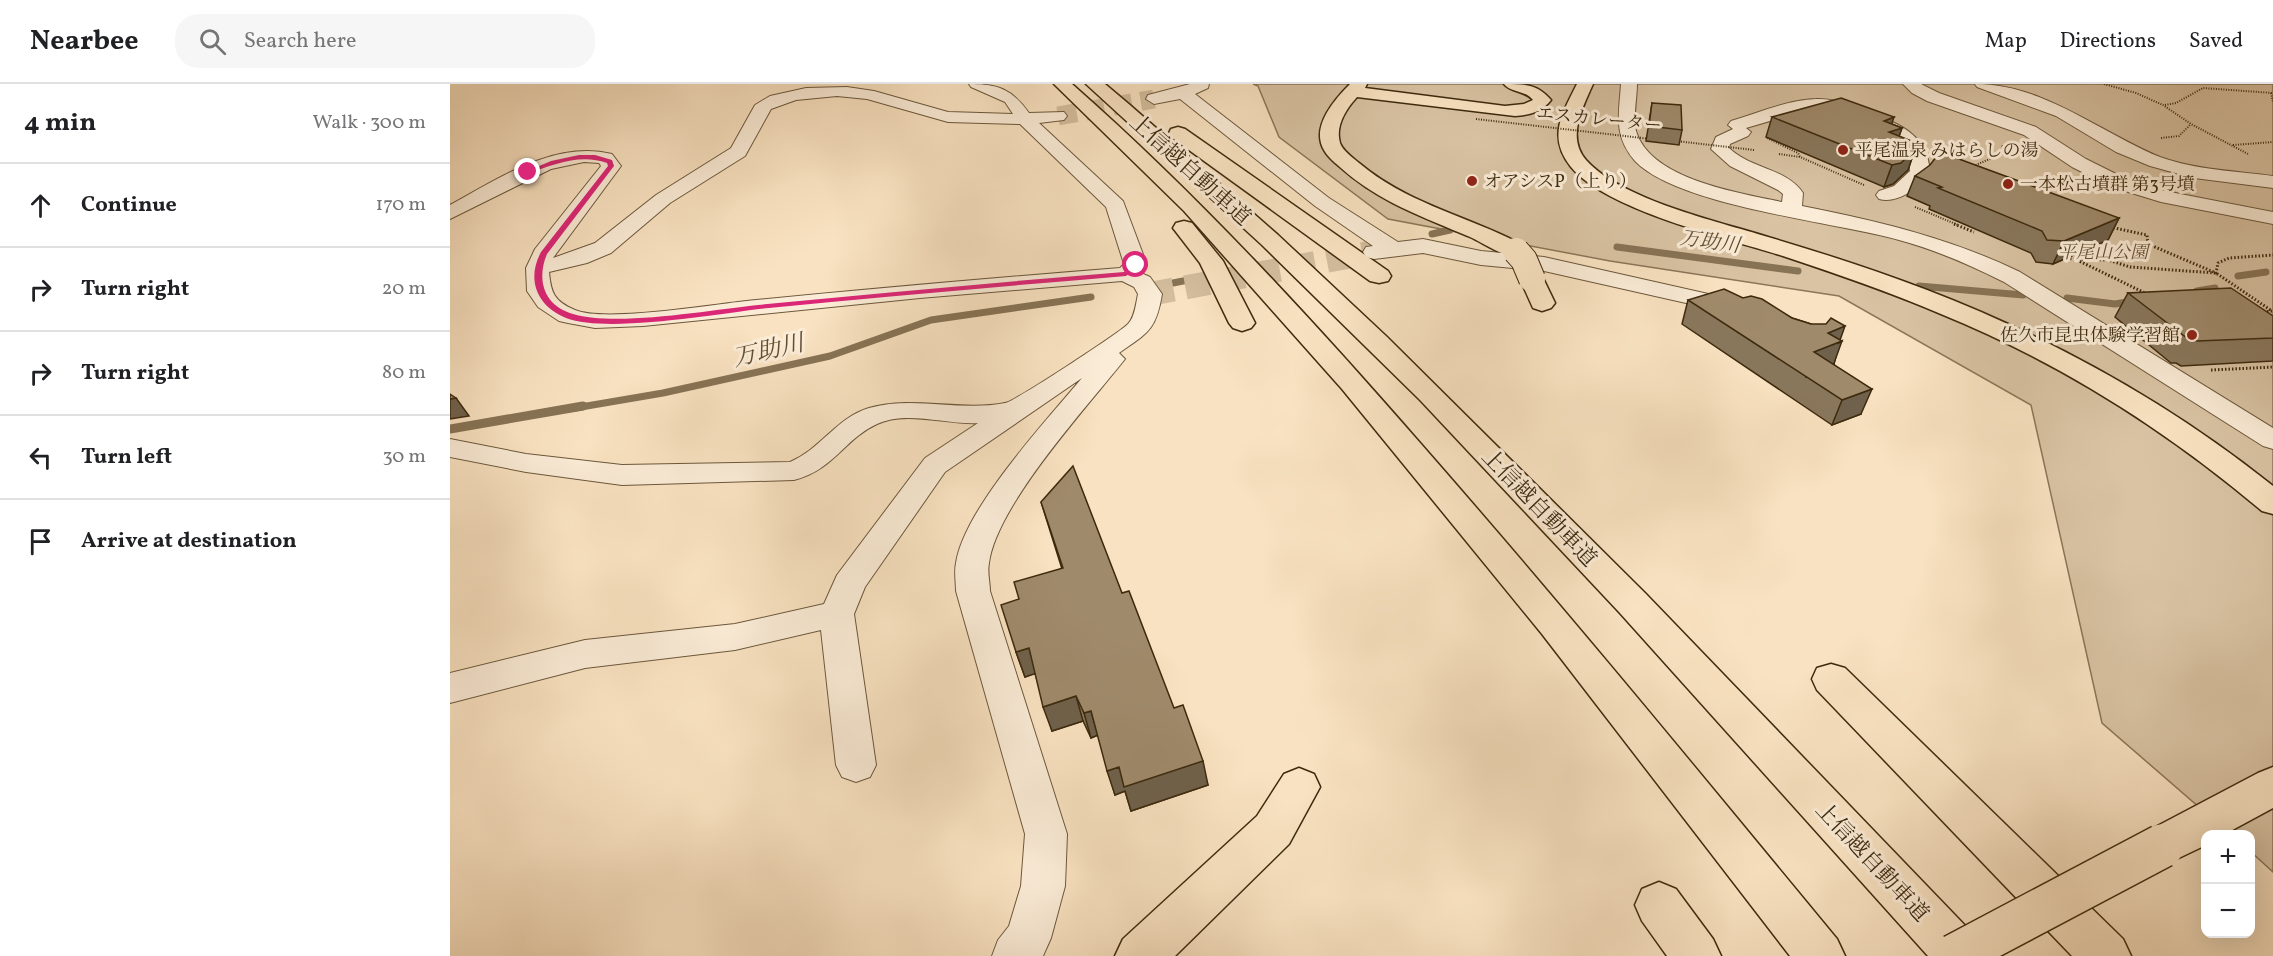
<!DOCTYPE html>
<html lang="en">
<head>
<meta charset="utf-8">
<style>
  :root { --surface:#fff; --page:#f6f6f6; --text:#202124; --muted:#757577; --line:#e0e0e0 }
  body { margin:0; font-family:Vollkorn,"Noto Serif JP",serif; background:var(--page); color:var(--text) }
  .controls { position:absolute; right:18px; bottom:18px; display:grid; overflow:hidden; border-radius:12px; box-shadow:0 6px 24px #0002 }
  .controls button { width:54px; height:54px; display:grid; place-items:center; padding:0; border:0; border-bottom:2px solid var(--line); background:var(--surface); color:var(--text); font:30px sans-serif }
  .stop { position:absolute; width:18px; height:18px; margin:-14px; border:4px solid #db2777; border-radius:50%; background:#fff }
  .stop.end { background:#db2777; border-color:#fff; box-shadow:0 2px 6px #0008 }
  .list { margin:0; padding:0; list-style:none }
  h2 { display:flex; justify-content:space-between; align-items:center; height:78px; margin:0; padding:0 24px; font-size:26px }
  h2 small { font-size:20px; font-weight:400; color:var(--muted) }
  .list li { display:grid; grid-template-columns:39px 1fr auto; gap:18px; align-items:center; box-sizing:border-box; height:84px; padding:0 24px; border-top:2px solid var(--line) }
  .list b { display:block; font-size:22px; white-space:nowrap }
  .list em { font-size:20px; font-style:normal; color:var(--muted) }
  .icon { flex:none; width:33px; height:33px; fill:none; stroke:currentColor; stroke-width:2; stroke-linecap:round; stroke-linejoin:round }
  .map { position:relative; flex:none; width:1823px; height:872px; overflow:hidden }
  header { display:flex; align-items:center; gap:36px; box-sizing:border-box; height:84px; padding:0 30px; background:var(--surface); border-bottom:2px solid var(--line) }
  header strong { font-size:28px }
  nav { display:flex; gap:33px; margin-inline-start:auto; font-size:21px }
  .search { width:420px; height:54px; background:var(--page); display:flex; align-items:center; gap:15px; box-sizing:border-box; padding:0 21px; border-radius:24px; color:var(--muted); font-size:22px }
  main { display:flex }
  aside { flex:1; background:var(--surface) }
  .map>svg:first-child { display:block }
  .green { fill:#d9c3a3; stroke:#8b7658; stroke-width:1.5 }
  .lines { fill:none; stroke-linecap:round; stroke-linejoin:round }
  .stream-far1 { stroke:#877355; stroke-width:7 }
  .stream { stroke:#877355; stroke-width:9 }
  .minor-tunnel-far1 { stroke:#d3bd9d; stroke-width:19; stroke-dasharray:19 9; stroke-linecap:butt }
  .minor-tunnel { stroke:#d3bd9d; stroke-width:24; stroke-dasharray:24 12; stroke-linecap:butt }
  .minor-casing { stroke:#6c583b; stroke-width:2 }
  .highway-casing { stroke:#3d2a0e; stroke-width:3 }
  .path-far1 { stroke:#3d2a0e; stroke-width:2; stroke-dasharray:1 1.5; stroke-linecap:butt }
  .path { stroke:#3d2a0e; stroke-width:3; stroke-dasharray:1.5 2; stroke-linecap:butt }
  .minor { fill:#fbecd7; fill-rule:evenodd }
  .highway { fill:#f9e2c1; fill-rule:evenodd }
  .highway-bridge-far1-casing { stroke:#3d2a0e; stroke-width:28; stroke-linecap:butt }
  .highway-bridge-casing { stroke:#3d2a0e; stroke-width:46; stroke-linecap:butt }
  .path-bridge { stroke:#3d2a0e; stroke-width:2; stroke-dasharray:1 1.5; stroke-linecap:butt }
  .highway-bridge-far1 { stroke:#f9e2c1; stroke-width:26 }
  .highway-bridge { stroke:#f9e2c1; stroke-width:43 }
  .wall { fill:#89775c; stroke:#3d2a0e; stroke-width:1.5 }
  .shaded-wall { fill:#6f614b; stroke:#3d2a0e; stroke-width:1.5 }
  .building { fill:#9f8a6b; stroke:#3d2a0e; stroke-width:1.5 }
  .route { fill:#db2777 }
  .poi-dot { fill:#8f2418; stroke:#fbecd7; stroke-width:2 }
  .labels { text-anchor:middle; stroke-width:6; stroke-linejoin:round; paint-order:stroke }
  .far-street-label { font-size:18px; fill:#3d2a0e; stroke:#fbecd7 }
  .far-poi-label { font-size:18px; fill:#3d2a0e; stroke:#fbecd7; text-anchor:start }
  .far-park-label { font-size:18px; font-style:italic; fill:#645033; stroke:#fbecd7 }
  .far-water-label { font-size:20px; font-style:italic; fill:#624e31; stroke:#fbecd7 }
  .street-label { font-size:22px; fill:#3d2a0e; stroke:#fbecd7 }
  .water-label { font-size:24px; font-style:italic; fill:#624e31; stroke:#fbecd7 }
</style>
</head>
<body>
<header>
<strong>Nearbee</strong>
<div class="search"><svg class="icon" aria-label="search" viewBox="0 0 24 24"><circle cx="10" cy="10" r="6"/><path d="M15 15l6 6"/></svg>Search here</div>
<nav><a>Map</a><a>Directions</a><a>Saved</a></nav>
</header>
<main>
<aside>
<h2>4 min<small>Walk · 300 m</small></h2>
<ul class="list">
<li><svg class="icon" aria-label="ahead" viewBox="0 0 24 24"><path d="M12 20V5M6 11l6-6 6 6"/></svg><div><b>Continue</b></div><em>170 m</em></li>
<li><svg class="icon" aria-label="right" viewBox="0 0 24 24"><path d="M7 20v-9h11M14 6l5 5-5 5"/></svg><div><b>Turn right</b></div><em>20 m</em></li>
<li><svg class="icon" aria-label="right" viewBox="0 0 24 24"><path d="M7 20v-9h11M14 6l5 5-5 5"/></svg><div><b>Turn right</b></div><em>80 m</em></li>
<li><svg class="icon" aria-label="left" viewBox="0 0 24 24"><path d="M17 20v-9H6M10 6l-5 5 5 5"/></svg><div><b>Turn left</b></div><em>30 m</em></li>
<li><svg class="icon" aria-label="arrive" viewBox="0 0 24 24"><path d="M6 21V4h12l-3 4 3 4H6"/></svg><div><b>Arrive at destination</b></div></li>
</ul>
</aside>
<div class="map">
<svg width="1823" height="872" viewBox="0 0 1823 872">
  <rect width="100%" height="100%" fill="#f9e2c1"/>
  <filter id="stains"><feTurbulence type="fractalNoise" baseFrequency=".00333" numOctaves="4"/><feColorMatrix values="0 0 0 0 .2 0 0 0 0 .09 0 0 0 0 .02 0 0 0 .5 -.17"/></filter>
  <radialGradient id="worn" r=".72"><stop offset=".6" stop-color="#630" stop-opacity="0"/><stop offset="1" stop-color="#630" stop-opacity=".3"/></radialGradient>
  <!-- green -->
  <path class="green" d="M803 0H1823V788L1801 768 1800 750H1780L1652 639 1581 321 1389 212 1160 177 938 135 829 53 808 2Z"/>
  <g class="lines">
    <!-- stream-far1 -->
    <g class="stream-far1">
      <path d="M982 150 1000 146"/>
      <path d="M1167 163 1348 187"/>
      <path d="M1788 192 1816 188"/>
      <path d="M723 199 748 194"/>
      <path d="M1469 202 1573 211"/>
      <path d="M1747 207 1765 204"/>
      <path d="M1617 214 1665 220 1683 217"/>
      <path d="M125 324 213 309 380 272 481 236 641 213"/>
    </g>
    <!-- stream -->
    <path class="stream" d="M0 345 133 322"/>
    <!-- minor-tunnel-far1 -->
    <path class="minor-tunnel-far1" d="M608 32 704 15"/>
    <!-- minor-tunnel -->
    <path class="minor-tunnel" d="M700 210 924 168"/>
    <!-- minor casing -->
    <g class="minor-casing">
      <g id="minor">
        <path d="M519 0C548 0 562 5 579 29L614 28 617 32 614 36 589 39 673 117 697 181 691 189 700 193 712 210C706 247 697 249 669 269L675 275 671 280C634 326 546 423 539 479 537 488 540 498 540 507L617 750 615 802 601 854 593 872H542L548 856 559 842 571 802 575 750 506 507C506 498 504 488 506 479 514 425 596 337 632 294L495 388 415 503 404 530 426 681 420 693 406 698 392 693 386 681 371 546 285 566 135 584 0 619V589L135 556 285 540 374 520 387 491 475 374 528 339C496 341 457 326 427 340 394 355 384 386 344 396L172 401 76 388 0 373V355L76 370 172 381 340 378C371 365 386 334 419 324 463 311 510 328 555 319 564 318 669 249 678 240 685 233 686 219 688 210L684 203 672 197 470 214 193 242 145 244 118 239 109 237 88 223 77 207 76 184 85 165 151 82 149 79 134 78 101 85 0 135V121C48 95 104 56 162 70L171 82 103 174 145 159 206 111 281 64 305 21 320 12 356 4 397 3 424 7 498 28 563 30 555 18 521 3ZM387 12 417 15 498 38 570 40 656 123 674 180 670 184C542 194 415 205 288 218 253 222 153 238 125 226 104 217 101 209 99 188L137 179 161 169 220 119 295 72 321 25 346 16Z"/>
        <path d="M740 0H759L758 4 745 10 879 114 948 158 973 155 1031 167 1094 173 1285 216 1293 218 1297 223 1293 228 1285 230 1094 187 1031 181 973 169 924 175 916 173 913 168 916 163 923 162 865 122 730 15 704 20 696 15 698 11Z"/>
        <path d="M1171 0H1187C1187 15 1182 37 1187 50 1204 96 1290 109 1332 118L1333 110 1328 106 1280 82 1261 65 1266 53 1283 45 1278 41 1281 37C1308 29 1337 16 1366 15 1383 14 1399 21 1415 27 1447 39 1478 49 1480 89 1469 104 1448 120 1429 115L1426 111 1429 107 1444 102 1460 87 1457 66 1435 48 1373 25 1351 28 1296 44 1301 48 1298 52 1280 60 1279 64C1301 85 1336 84 1353 109L1352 122C1428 137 1500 154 1570 188L1823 344V365L1813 362 1554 198C1520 181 1486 166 1449 156 1385 138 1228 122 1185 77 1163 52 1169 30 1171 0Z"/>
        <path d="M1453 0H1471L1489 9 1586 43 1636 75 1676 95 1715 107 1823 128V140L1711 118 1662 103 1622 83 1574 51 1477 17 1462 9Z"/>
        <path d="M1525 0C1594 0 1649 48 1710 73 1746 86 1786 87 1823 92V104L1744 94 1700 82 1666 68 1606 32 1527 3Z"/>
      </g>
    </g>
    <!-- highway casing -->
    <g class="highway-casing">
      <g id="highway">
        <path d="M604 0H622C748 111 861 234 971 360 1113 522 1250 689 1387 855L1395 872H1340L1092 550 892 305 734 127Z"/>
        <path d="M636 0H655L681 22 828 151 936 252 1195 509 1528 855 1536 872H1478L1169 528 970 316 812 161Z"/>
        <path d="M900 0H917L915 4 1055 22 1074 20 1083 16C1075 6 1061 9 1054 0 1075 0 1087 0 1101 16 1092 28 1080 31 1065 32L907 13C896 25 885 42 890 59 893 67 902 73 909 79 954 117 1009 130 1061 155L1074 162 1078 167 1074 172C1056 176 1036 160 1020 153 973 133 929 118 891 84 883 77 874 70 871 59 865 38 886 14 900 0Z"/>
        <path d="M1127 0H1143C1133 23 1116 53 1136 76 1172 116 1267 137 1318 153 1372 169 1425 186 1477 206 1602 254 1719 319 1823 402V430L1812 427C1715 345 1609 278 1491 230 1440 208 1387 190 1333 172 1279 155 1156 126 1121 83 1097 53 1112 30 1127 0Z"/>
        <path d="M728 43 735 45 938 187 941 192 938 197 929 199 920 197 721 53 719 49 721 45Z"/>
        <path d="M734 137 742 139 773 177 805 239 801 244 792 247 783 244 779 239 750 179 723 144 726 139Z"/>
        <path d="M1082 188 1091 190 1105 219 1101 224 1092 227 1083 224 1070 195 1073 190Z"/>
        <path d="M1381 580 1395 584 1673 855 1681 872H1622L1367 606 1362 595 1367 584Z"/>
        <path d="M1823 683V724L1775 750H1756V761L1712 782 1696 776 1690 762 1696 748 1808 689Z"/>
        <path d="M849 684 864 690 870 703 839 760 725 872H665L673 855 807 732 834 690Z"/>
        <path d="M1209 798 1226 805 1263 855 1271 872H1217L1192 837 1185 821 1192 805Z"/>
      </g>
    </g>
    <!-- path-far1 -->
    <g class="path-far1">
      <path d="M1654 0 1686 9 1713 21 1741 40 1798 70"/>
      <path d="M1821 9 1823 18"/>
      <path d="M1715 21 1726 19 1753 4 1823 9"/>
      <path d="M1317 54 1348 69 1350 73"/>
      <path d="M1711 54 1729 52 1741 40"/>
      <path d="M1783 61 1823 58"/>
      <path d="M1329 70 1350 73 1414 101"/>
      <path d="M1521 83 1554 69 1552 60"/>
      <path d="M1465 123 1508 141"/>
    </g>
    <!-- path -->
    <g class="path">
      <path d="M1504 140 1524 148"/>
      <path d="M1660 143 1697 151 1698 160"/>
      <path d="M1613 174 1625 175 1697 210"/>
      <path d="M1625 175 1658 176 1680 183 1766 189 1822 227 1813 228"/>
      <path d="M1659 176 1698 160 1766 189 1768 179 1779 174 1823 171"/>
      <path d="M1761 286 1823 283"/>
    </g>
    <!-- minor -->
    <use href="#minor" class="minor"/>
    <!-- highway -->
    <use href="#highway" class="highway"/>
    <!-- highway-bridge-far1 casing -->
    <g class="highway-bridge-far1-casing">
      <path id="highway-bridge-far1" d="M1066 167 1074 176 1082 195"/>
    </g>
    <!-- highway-bridge casing -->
    <g class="highway-bridge-casing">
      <path id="highway-bridge" d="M1504 872 1712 762"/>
    </g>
    <!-- path-bridge -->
    <g class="path-bridge">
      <path d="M1026 35 1201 55"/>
      <path d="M1226 57 1304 66"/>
    </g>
    <!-- highway-bridge-far1 -->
    <use href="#highway-bridge-far1" class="highway-bridge-far1"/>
    <!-- highway-bridge -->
    <use href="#highway-bridge" class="highway-bridge"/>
  </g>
  <!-- wall -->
  <g class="wall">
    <path d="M1202 19 1232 46 1229 61 1196 57Z"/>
    <path d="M1322 33 1442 40 1452 44 1449 52 1465 65 1458 86 1443 100 1434 103 1316 53Z"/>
    <path d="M1465 92 1669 134 1658 156 1603 180 1586 178 1581 169 1479 125 1480 122 1457 112Z"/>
    <path d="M1678 209 1823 254V277L1731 282 1726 279H1721L1665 233Z"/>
    <path d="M1293 214 1342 234 1361 240 1390 256 1384 280 1411 330 1382 341 1232 240 1238 216Z"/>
    <path d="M591 418 672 509 758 701 681 727 675 707 665 711 648 651 641 654 633 637 602 647 585 589 575 593 566 568 569 515 612 485Z"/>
  </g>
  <!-- shaded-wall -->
  <g class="shaded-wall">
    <path d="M1444 33 1439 48 1452 44 1445 64 1434 37Z"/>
    <path d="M1465 65 1458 86 1443 100 1434 103 1442 81Z"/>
    <path d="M1669 134 1658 156 1603 180 1614 157Z"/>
    <path d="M1395 242 1389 259 1392 257 1383 282 1356 293 1364 268 1378 249Z"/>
    <path d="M1422 305 1411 330 1382 341 1392 316Z"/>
    <path d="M6 314 19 332 0 335V315Z"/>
    <path d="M579 564 587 589 575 593 566 568Z"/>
    <path d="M626 612 633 637 602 647 593 623Z"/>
    <path d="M641 627 648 651 641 654 634 629Z"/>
    <path d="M753 677 758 701 681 727 675 707 665 711 657 687 669 683Z"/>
  </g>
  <!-- building -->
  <g class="building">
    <path d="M1391 14 1444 33 1434 37 1452 44 1439 48 1464 58 1465 65 1451 79 1442 81 1322 33Z"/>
    <path d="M1202 19 1231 21 1232 46 1199 42Z"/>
    <path d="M1490 68 1669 134 1614 157 1597 156 1592 147 1488 104 1492 103 1465 92 1480 81Z"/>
    <path d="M1781 204 1823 232V254L1747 257 1742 254H1737L1678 209Z"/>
    <path d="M1274 205 1293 214 1301 212 1312 215 1342 234 1361 240H1376L1381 234 1395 242 1378 249 1392 257 1364 268 1422 305 1392 316 1238 216Z"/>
    <path d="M0 310 6 314 0 315Z"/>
    <path d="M623 382 672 509 679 507 724 624 733 621 753 677 674 703 669 683 657 687 641 627 634 629 626 612 593 623 579 564 566 568 551 521 569 515 564 498 613 484 591 418Z"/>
  </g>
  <!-- route -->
  <path class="route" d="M129 71H145L162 76 164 82 97 170C86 196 94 222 123 230 167 243 259 226 308 221 430 209 552 198 674 188L684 180 690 181 676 192C557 202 438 212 319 224 271 229 158 250 116 234 87 222 76 196 91 168L158 82 157 79C130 69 104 81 78 89L75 88 101 77Z"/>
  <!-- markers -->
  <g class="poi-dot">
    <circle cx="1393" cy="66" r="6"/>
    <circle cx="1022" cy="97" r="6"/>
    <circle cx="1558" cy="100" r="6"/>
    <circle cx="1742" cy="251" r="6"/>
  </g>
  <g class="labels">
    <!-- far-street labels -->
    <g class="far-street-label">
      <text transform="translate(1149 35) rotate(6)" y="6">エスカレーター</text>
    </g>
    <!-- far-poi labels -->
    <g class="far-poi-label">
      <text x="1405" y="72">平尾温泉 みはらしの湯</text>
      <text x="1034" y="103">オアシスP（上り）</text>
      <text x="1570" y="106">一本松古墳群 第3号墳</text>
      <text x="1730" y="257" text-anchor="end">佐久市昆虫体験学習館</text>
    </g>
    <!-- far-park labels -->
    <g class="far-park-label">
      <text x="1653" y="174">平尾山公園</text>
    </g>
    <!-- far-water labels -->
    <g class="far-water-label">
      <text transform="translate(1260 157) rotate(8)" y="7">万助川</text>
    </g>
    <!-- street labels -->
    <g class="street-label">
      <text transform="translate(741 85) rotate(42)" y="8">上信越自動車道</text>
      <text transform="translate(1090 423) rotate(46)" y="8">上信越自動車道</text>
      <text transform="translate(1423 777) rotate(47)" y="8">上信越自動車道</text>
    </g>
    <!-- water labels -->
    <g class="water-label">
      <text transform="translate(318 266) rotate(-13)" y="8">万助川</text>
    </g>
  </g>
  <rect width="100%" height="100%" filter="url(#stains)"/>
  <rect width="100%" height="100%" fill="url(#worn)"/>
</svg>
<div class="controls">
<button>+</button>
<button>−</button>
</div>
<div class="stop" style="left:686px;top:181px"></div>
<div class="stop end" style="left:78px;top:88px"></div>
</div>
</main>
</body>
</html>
